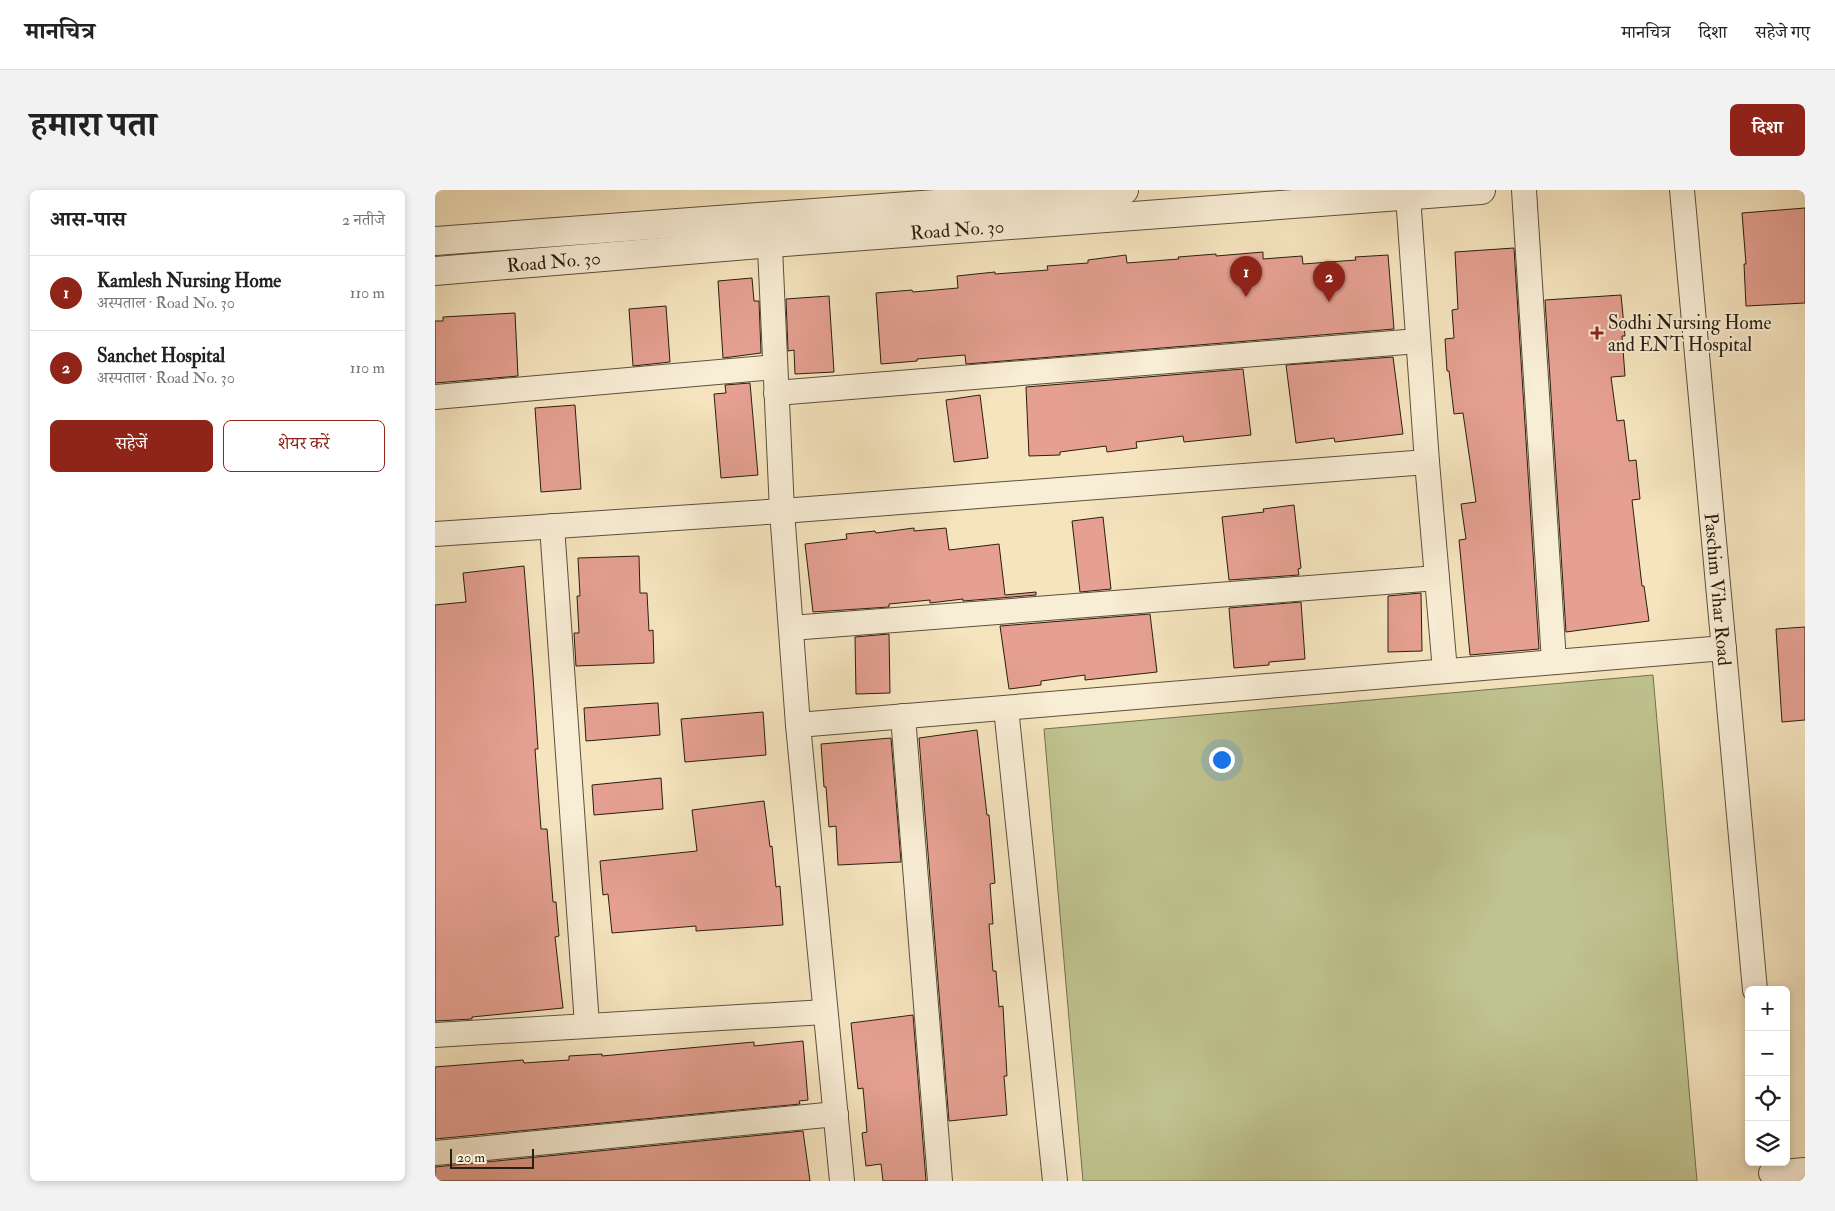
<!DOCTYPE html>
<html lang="hi">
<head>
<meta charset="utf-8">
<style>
  :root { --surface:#fff; --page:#f2f2f2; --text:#222; --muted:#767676; --line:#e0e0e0; --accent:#8f2418 }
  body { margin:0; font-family:"IM FELL Double Pica","Noto Serif Devanagari",serif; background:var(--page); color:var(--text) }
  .controls { position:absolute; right:15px; bottom:15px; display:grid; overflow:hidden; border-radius:8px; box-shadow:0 2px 8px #0003 }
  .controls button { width:45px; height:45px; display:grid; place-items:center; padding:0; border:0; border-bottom:1px solid var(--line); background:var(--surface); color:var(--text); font:25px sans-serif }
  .scale { position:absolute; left:15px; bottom:12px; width:84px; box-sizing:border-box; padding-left:5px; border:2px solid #291e10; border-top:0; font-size:14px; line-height:18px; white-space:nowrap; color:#291e10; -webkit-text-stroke:4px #f8edd5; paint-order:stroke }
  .you { position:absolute; left:786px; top:569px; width:18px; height:18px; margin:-12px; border:4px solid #fff; border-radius:50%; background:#1a73e8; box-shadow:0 0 0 8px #1a73e833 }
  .badge { display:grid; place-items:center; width:32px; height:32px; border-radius:50%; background:var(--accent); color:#fff; font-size:16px; font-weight:700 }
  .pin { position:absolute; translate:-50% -41px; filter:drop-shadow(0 1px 2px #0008) }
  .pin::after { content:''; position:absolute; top:26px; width:18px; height:15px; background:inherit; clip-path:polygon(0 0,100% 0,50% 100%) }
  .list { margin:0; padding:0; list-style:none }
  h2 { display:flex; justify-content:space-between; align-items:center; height:65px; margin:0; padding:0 20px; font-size:21px }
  h2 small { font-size:16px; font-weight:400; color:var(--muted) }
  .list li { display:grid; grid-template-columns:32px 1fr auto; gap:15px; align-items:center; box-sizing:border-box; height:75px; padding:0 20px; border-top:1px solid var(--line) }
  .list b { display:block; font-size:19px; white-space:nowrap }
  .list p { margin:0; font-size:16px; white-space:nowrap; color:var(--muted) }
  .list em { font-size:16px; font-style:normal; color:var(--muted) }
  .actions { display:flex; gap:10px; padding:15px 20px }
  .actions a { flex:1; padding:11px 0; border:1px solid var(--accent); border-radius:8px; text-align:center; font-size:18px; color:var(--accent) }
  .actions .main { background:var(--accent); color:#fff }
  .icon { flex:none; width:28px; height:28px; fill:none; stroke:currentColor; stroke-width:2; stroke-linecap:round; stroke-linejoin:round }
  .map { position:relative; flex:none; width:1370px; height:991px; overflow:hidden; border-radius:8px }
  header { display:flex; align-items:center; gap:30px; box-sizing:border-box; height:70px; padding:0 25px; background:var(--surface); border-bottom:1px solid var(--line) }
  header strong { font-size:24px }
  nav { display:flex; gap:28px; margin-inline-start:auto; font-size:18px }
  .intro { display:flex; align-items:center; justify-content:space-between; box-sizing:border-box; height:120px; padding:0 30px }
  h1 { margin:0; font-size:35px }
  .button { padding:12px 22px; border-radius:8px; background:var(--accent); color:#fff; font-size:18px; font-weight:700 }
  main { display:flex; gap:30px; padding:0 30px }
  aside { flex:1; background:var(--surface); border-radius:8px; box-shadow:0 2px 8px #0003 }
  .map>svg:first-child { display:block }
  .green { fill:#bfc38f; stroke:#747050 }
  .building { fill:#e5a091; stroke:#291e10 }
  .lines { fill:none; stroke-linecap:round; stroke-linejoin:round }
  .minor-casing { stroke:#5c503c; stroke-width:26 }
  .tertiary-casing { stroke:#5c503c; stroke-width:30 }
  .minor { stroke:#f8edd5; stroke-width:24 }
  .tertiary { stroke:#f8edd5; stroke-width:28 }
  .poi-dot { fill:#8f2418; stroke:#f8edd5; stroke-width:2 }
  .labels { text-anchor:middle; stroke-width:4; stroke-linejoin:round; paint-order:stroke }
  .street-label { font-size:19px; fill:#291e10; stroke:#f8edd5 }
  .poi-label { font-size:19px; fill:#291e10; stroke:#f8edd5; text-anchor:start }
</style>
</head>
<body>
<header>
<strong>मानचित्र</strong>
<nav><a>मानचित्र</a><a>दिशा</a><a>सहेजे गए</a></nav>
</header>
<div class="intro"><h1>हमारा पता</h1><a class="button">दिशा</a></div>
<main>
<aside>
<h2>आस-पास<small>2 नतीजे</small></h2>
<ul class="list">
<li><span class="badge">1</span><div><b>Kamlesh Nursing Home</b><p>अस्पताल · Road No. 30</p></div><em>110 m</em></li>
<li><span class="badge">2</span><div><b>Sanchet Hospital</b><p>अस्पताल · Road No. 30</p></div><em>110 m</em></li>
</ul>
<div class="actions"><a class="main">सहेजें</a><a>शेयर करें</a></div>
</aside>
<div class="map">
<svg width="1370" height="991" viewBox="0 0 1370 991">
  <rect width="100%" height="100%" fill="#f5e4be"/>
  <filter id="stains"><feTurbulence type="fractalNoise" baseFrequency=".004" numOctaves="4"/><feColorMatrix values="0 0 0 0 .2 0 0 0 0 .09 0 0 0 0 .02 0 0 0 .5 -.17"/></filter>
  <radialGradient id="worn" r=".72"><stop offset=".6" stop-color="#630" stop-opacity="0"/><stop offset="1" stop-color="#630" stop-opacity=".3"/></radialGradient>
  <!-- green -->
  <path class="green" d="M1218 485 1262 991H648L609 539Z"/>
  <!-- building -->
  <g class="building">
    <path d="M1370 18V113L1311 116 1309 74H1311L1307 23Z"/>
    <path d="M1079 58 1104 459 1035 465 1024 350 1031 349 1026 314 1041 312 1028 223 1019 224 1014 181H1012L1010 149 1019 148 1017 120 1023 119 1020 62Z"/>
    <path d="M828 62V69L867 66 868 74 921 70 920 67 953 65 959 139 531 174 530 165 482 169V171L446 174 441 103 477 100 478 102 523 98 522 86 560 82V84L613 80 612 76 653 73V70L691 65 692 73 744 69 743 67 781 64V66Z"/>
    <path d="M317 88 319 111H324L326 163 288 168 283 91Z"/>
    <path d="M1186 105 1190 146H1187L1190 186 1176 187 1182 231 1189 230 1194 271 1201 270 1205 309 1197 310 1207 396H1209L1214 431 1131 442 1110 110Z"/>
    <path d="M394 106 399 182 360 184 359 160 353 161 351 109Z"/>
    <path d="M231 116 235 172 198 176 194 119Z"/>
    <path d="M80 123 83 186 0 193V131H8V127Z"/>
    <path d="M958 167 968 244 900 252 899 248 861 253 851 175Z"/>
    <path d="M808 179 816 245 749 252 748 246 701 252 702 258 672 262 671 256 625 262V265L594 266 591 197Z"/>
    <path d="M315 193 323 285 286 288 279 204 291 203 290 195Z"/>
    <path d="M545 205 553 268 519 272 511 210Z"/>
    <path d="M140 215 146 299 106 302 100 218Z"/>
    <path d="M859 315 866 378 863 379 864 385 794 390 787 327 829 322 828 319Z"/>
    <path d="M668 327 676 399 645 402 637 331Z"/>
    <path d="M479 338V341L511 338 514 360 564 354 570 405 601 402V405L528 411V409L495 413V410L454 414V417L378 422 370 354 412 349 411 344 440 341 441 343Z"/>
    <path d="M204 366 205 403H212L214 441 218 440 219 473 141 476 139 443H144L142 406H145L143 368Z"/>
    <path d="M89 376 98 487 103 559H100L106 639H112L118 712H121L124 746 120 747 128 818 37 827V829L0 831V415L31 412 28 383Z"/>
    <path d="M986 403 987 461 953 462V406Z"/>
    <path d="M866 412 870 469 834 472V475L799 478 794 418Z"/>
    <path d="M715 424 722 482 650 490V485L606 491V495L574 499 565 436Z"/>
    <path d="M1370 437V530L1347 532 1341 439Z"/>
    <path d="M454 444 455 503 421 504 420 447Z"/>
    <path d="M221 513H223L225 545 151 551 149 518Z"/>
    <path d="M328 522 331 565 250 572 246 529Z"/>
    <path d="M542 540 552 625H554L560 693 555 694 558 734H554L558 781H561L564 817 568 816 572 886H569L572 925 514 931 484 548Z"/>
    <path d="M456 548 466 672 403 675 401 636 394 637 391 597H389L386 554Z"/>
    <path d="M226 588 228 619 159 625 157 595Z"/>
    <path d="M329 611 335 657 337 656 341 697 345 696 348 735 261 741V736L177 743 173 704 168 705 165 671 262 661 257 620Z"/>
    <path d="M478 825 491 991H448L446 974 431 976 427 943 432 942 428 898 423 899 416 833Z"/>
    <path d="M368 851 373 910 364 911 365 914 0 949V877L88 870 89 873 134 870V866L167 864V866L319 852V856Z"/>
    <path d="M368 941 375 991H0V977Z"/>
  </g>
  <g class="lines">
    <!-- minor casing -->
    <g class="minor-casing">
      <g id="minor">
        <path d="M1089 0 1119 472"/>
        <path id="s1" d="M1247 0 1320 800"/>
        <path d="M973 6 992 272 1010 481"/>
        <path d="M334 36 347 321 363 535 407 991"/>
        <path d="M341 203 983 151"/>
        <path d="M0 207 340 177"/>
        <path d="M117 336 152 835"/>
        <path d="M0 344 347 321 992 272"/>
        <path d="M356 438 1002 388"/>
        <path d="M571 518 620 991"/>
        <path d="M468 526 505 991"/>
        <path d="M363 535 1289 458"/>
        <path d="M0 845 390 822"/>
        <path d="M0 963 401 924"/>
        <path d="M1336 983 1370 980"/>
      </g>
    </g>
    <!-- tertiary casing -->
    <g class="tertiary-casing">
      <g id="tertiary">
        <path d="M0 51 689 0"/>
        <path id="s2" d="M0 81 336 53 1046 0"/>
      </g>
    </g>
    <!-- minor -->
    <use href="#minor" class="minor"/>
    <!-- tertiary -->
    <use href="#tertiary" class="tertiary"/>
  </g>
  <!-- markers -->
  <path class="poi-dot" d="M1159.5 135.5h5v5h5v5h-5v5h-5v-5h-5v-5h5z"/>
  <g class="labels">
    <!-- street labels -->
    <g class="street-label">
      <text dy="7" stroke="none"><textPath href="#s2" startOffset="524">Road No. 30</textPath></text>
      <text dy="7" stroke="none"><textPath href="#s2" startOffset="119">Road No. 30</textPath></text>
      <text dy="7" stroke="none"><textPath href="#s1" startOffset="401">Paschim Vihar Road</textPath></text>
    </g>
    <!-- poi labels -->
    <g class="poi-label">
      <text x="1173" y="139">Sodhi Nursing Home<tspan x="1173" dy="22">and ENT Hospital</tspan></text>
    </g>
  </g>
  <rect width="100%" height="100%" filter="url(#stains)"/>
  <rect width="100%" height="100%" fill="url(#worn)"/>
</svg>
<div class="controls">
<button>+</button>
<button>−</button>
<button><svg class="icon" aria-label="locate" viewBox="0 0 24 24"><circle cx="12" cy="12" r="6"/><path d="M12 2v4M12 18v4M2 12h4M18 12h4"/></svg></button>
<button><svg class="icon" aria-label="layers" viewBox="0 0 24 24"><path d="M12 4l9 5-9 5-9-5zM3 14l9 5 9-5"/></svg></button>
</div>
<div class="scale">20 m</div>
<div class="you"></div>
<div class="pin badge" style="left:811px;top:107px">1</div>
<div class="pin badge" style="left:894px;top:112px">2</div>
</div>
</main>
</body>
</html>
